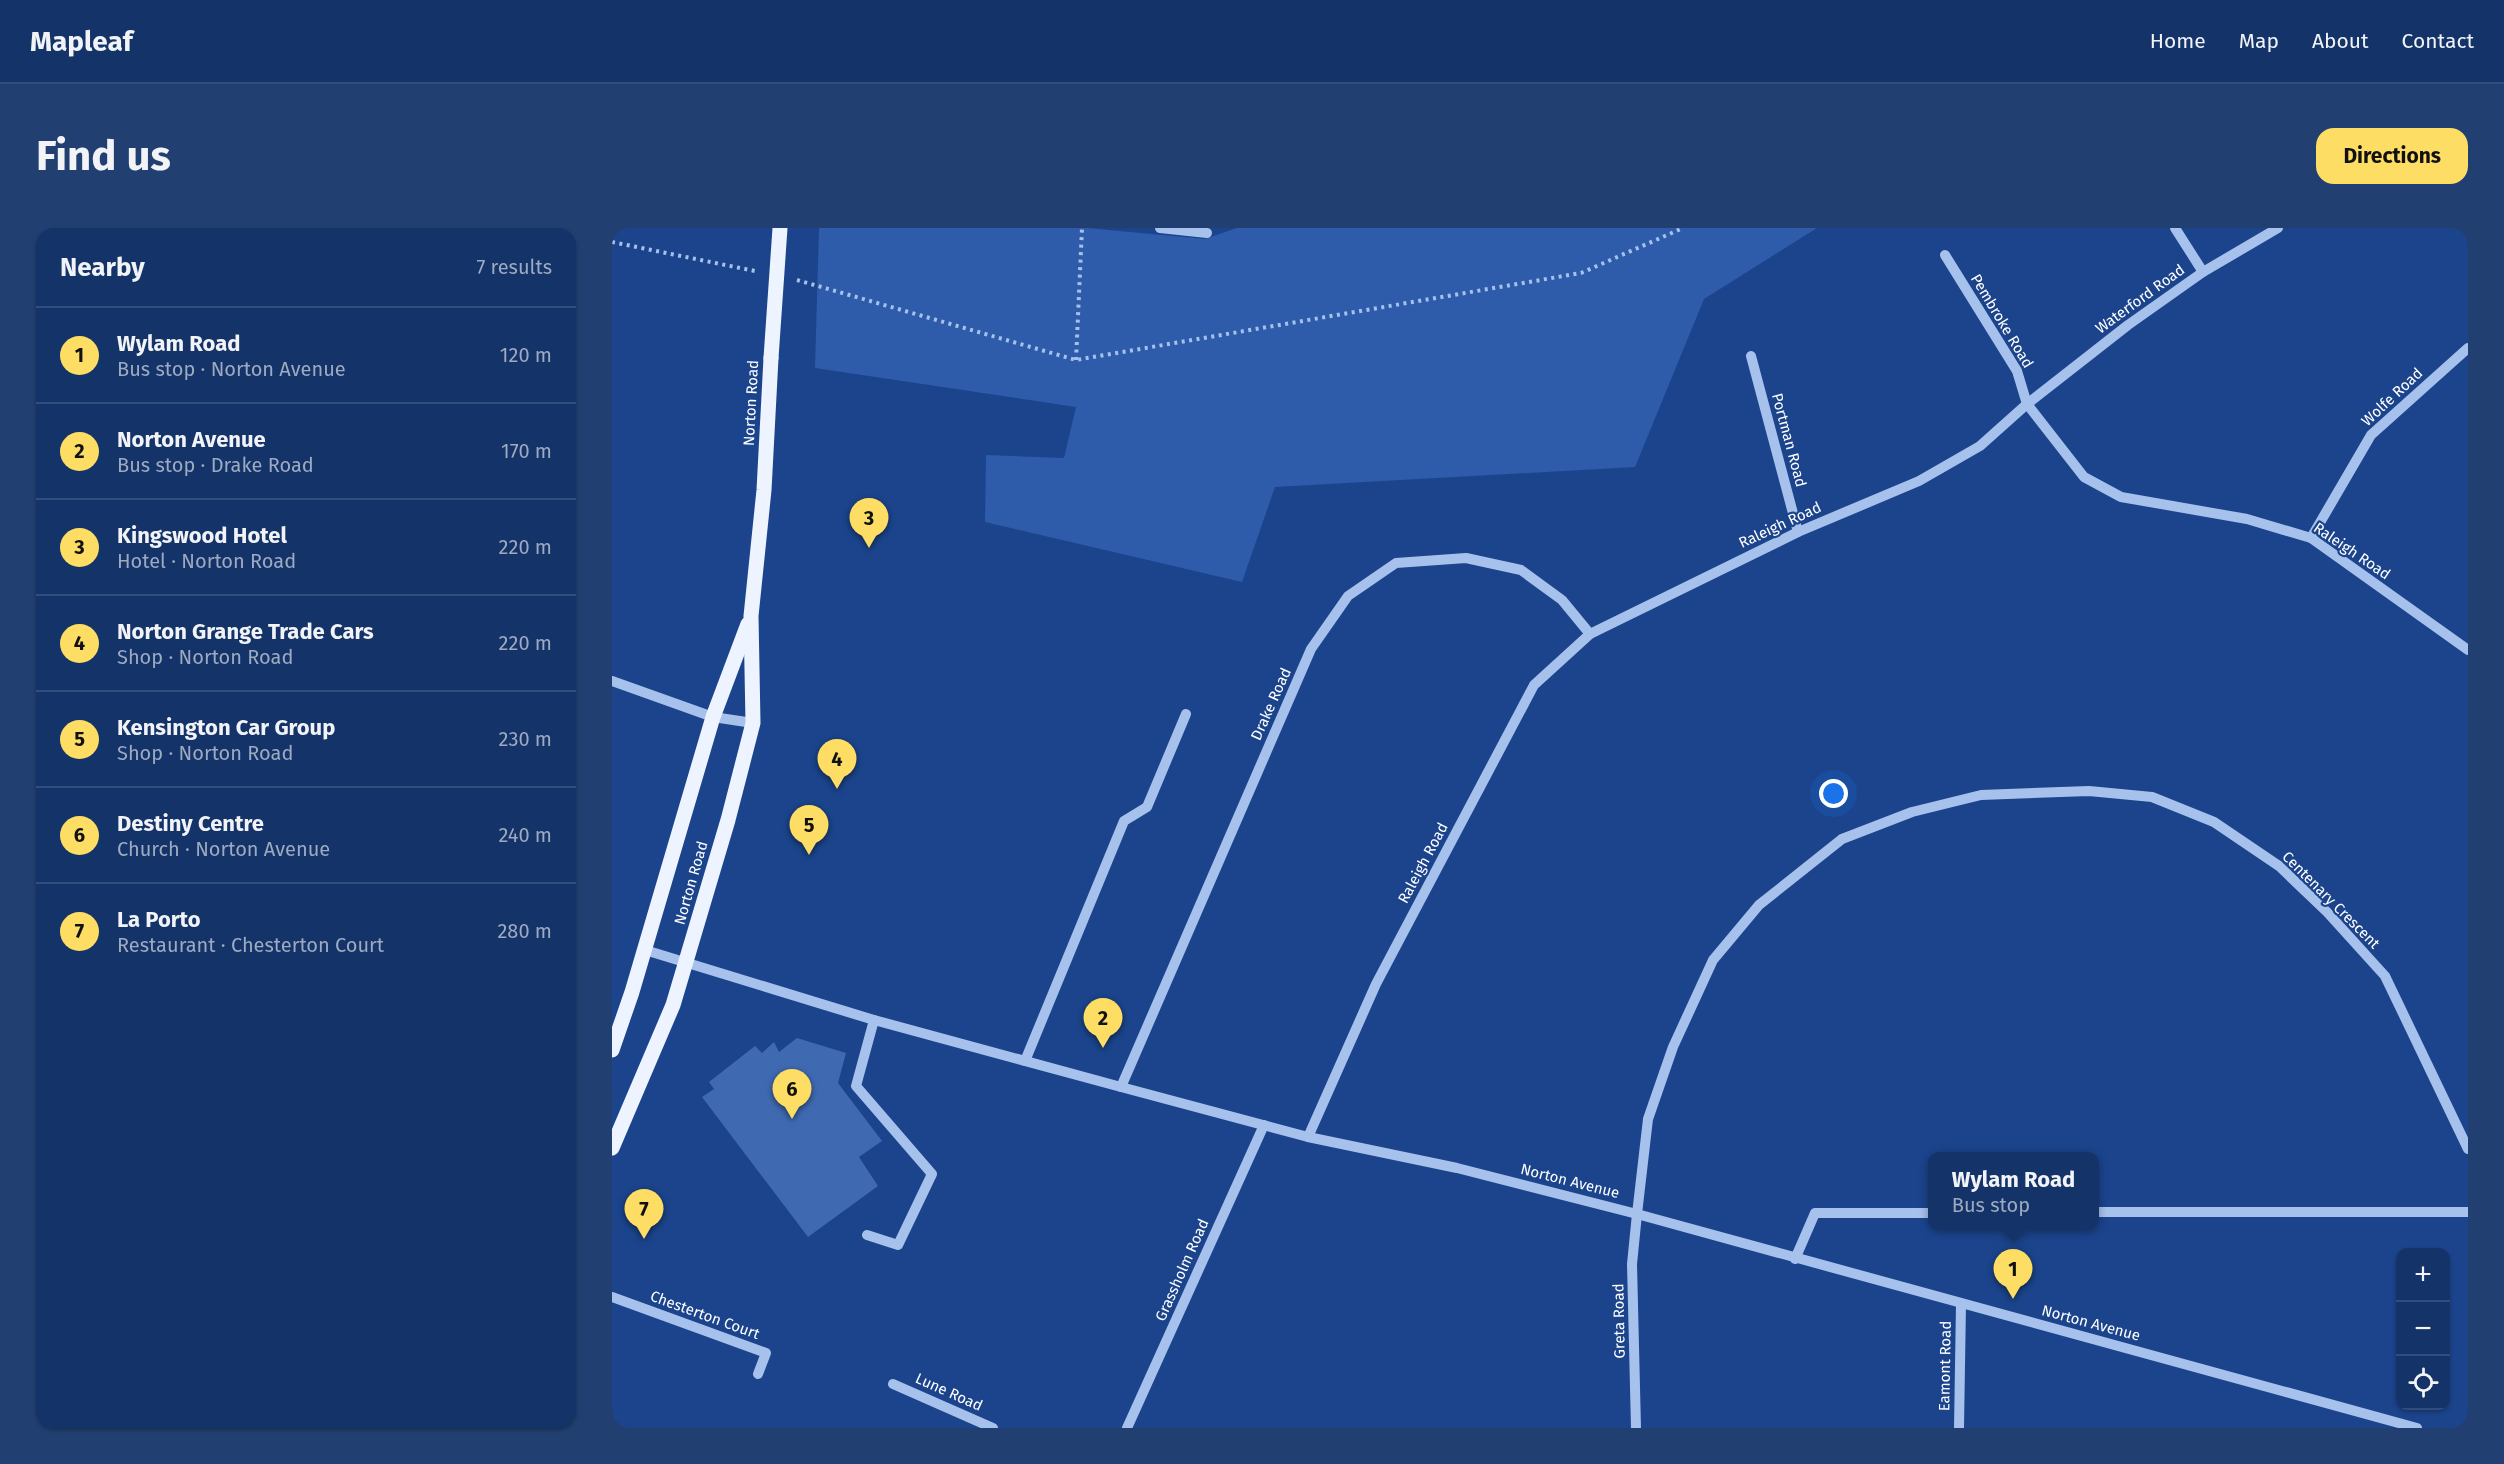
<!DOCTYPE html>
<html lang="en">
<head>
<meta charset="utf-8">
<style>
  :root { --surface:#143369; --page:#213f71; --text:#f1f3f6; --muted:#9daac0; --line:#334e7d; --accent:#fedd64 }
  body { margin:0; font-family:"Fira Sans",sans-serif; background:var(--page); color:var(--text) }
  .controls { position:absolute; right:18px; bottom:18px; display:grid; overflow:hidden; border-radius:12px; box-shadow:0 2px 4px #0004 }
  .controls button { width:54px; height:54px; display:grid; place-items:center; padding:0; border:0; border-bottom:2px solid var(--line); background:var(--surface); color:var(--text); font:30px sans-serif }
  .you { position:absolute; left:1222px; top:566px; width:21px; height:21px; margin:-15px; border:4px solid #fff; border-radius:50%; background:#1a73e8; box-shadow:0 0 0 9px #1a73e833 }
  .badge { display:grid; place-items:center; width:39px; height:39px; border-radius:50%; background:var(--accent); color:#111; font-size:20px; font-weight:700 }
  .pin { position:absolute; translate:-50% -50px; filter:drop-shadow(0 2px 3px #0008) }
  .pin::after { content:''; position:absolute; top:32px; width:21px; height:18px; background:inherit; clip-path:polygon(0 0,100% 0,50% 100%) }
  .popup { position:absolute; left:1316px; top:924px; width:171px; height:78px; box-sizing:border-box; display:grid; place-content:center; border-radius:12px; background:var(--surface); filter:drop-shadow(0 2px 4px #0005); font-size:20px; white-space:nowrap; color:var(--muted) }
  .popup b { font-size:22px; color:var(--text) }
  .popup::after { content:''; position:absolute; left:50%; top:100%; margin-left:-12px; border:12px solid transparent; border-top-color:var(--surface) }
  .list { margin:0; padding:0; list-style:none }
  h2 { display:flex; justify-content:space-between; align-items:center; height:78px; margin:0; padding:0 24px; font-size:26px }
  h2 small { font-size:20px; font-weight:400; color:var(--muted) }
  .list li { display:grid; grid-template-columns:39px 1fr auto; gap:18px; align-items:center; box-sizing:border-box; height:96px; padding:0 24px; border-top:2px solid var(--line) }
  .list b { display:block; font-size:22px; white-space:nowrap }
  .list p { margin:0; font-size:20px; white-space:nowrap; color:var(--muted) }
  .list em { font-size:20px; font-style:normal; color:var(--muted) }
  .icon { flex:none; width:33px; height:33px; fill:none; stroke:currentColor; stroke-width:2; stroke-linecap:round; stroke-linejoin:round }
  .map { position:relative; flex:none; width:1856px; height:1200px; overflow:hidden; border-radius:18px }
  header { display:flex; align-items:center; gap:36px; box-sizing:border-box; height:84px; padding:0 30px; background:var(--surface); border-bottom:2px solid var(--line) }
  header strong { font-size:28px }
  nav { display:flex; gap:33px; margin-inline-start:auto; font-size:21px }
  .intro { display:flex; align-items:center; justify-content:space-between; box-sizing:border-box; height:144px; padding:0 36px }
  h1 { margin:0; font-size:42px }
  .button { padding:15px 27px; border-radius:18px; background:var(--accent); color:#111; font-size:21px; font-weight:700 }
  main { display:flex; gap:36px; padding:0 36px }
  aside { flex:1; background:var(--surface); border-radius:18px; box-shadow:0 2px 4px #0004 }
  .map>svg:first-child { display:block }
  .green { fill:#2e5caa }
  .building { fill:#3f6ab2 }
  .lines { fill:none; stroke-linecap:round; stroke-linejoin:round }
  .path { stroke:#a7c1ed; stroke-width:4; stroke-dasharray:3 4.5; stroke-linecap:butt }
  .minor { stroke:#a7c1ed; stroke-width:10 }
  .major { stroke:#edf3ff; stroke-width:15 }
  .major-bridge { stroke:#edf3ff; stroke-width:15 }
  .labels { text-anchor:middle; stroke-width:4.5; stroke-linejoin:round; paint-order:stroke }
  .street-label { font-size:15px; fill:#fff; stroke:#1b448c }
</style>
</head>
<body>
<header>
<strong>Mapleaf</strong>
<nav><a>Home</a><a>Map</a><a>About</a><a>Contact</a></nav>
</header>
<div class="intro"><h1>Find us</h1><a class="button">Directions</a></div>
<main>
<aside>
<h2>Nearby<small>7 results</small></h2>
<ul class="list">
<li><span class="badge">1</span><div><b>Wylam Road</b><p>Bus stop · Norton Avenue</p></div><em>120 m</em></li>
<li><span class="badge">2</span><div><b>Norton Avenue</b><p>Bus stop · Drake Road</p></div><em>170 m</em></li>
<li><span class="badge">3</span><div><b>Kingswood Hotel</b><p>Hotel · Norton Road</p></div><em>220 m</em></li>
<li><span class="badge">4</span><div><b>Norton Grange Trade Cars</b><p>Shop · Norton Road</p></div><em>220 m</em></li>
<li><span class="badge">5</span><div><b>Kensington Car Group</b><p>Shop · Norton Road</p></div><em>230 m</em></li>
<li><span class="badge">6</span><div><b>Destiny Centre</b><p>Church · Norton Avenue</p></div><em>240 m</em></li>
<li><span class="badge">7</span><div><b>La Porto</b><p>Restaurant · Chesterton Court</p></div><em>280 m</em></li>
</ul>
</aside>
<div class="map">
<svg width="1856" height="1200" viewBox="0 0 1856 1200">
  <rect width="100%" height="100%" fill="#1b448c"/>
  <!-- green -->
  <path class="green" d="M207 0H475L593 11 625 0H1205L1092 71 1023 239 663 259 630 354 373 294 374 227 452 230 464 179 203 140Z"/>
  <!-- building -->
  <path class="building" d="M185 810 234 825 226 855 270 913 247 929 266 958 196 1009 90 869 102 861 97 854 143 818 150 825 162 814 167 824Z"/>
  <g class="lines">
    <!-- path -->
    <g class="path">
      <path d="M0 14 143 43"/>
      <path d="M185 52 464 132 969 45 1071 0"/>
      <path d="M464 132 470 0"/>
    </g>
    <!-- minor -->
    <g class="minor">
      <path d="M548 0 595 5"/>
      <path d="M1563 0 1591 44"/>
      <path d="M1333 27 1405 143 1415 176 1472 249 1509 269 1635 291 1699 310 1856 422"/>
      <path d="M1139 128 1186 304"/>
      <path d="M1699 310 1759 207 1856 120"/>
      <path d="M0 453 101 489 141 495"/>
      <path d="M33 722 262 792 509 859 696 909 845 940 1025 986 1805 1200"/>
      <path d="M413 833 512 593 535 579 574 486"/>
      <path d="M509 859 699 421 736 368 784 335 854 330 909 342 950 372 978 406"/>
      <path d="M696 909 764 756 922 457 978 406 1186 304 1307 253 1368 218 1415 176 1516 97 1591 44 1666 0"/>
      <path d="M1482 984H1856"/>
      <path d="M255 1007 286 1017 320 946 244 858 262 792"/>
      <path d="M1183 1031 1203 985H1320"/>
      <path d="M0 1069 154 1125 146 1146"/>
      <path d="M281 1156 381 1200"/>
      <path d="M515 1200 652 897"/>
      <path d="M1024 1200 1020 1036 1025 986 1036 891 1061 819 1101 732 1147 677 1230 611 1300 584 1369 567 1477 563 1540 569 1602 594 1667 638 1715 684 1773 748 1856 921"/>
      <path d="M1347 1200 1349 1076"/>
    </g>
    <!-- major -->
    <g class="major">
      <path d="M0 822 20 764 101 489 136 396"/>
      <path d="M0 920 61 777 116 592 141 495 139 388 152 262 159 130"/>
    </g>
    <!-- major-bridge -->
    <path class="major-bridge" d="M159 130 168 0"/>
  </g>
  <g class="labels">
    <!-- street labels -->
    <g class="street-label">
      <text transform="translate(1528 71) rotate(-36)" y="5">Waterford Road</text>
      <text transform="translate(1390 93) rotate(59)" y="5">Pembroke Road</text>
      <text transform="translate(1780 169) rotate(-43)" y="5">Wolfe Road</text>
      <text transform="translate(139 175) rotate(-87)" y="5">Norton Road</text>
      <text transform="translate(1177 212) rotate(75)" y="5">Portman Road</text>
      <text transform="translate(1168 297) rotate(-25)" y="5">Raleigh Road</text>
      <text transform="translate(1740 323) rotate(34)" y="5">Raleigh Road</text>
      <text transform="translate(659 476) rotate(-66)" y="5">Drake Road</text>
      <text transform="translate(811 635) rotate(-62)" y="5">Raleigh Road</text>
      <text transform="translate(79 655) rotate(-74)" y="5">Norton Road</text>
      <text transform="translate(1719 672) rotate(45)" y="5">Centenary Crescent</text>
      <text transform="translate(958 953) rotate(14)" y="5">Norton Avenue</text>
      <text transform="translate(570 1042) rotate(-66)" y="5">Grassholm Road</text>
      <text transform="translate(93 1087) rotate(20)" y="5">Chesterton Court</text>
      <text transform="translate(1007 1093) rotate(-91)" y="5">Greta Road</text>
      <text transform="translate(1479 1095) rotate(15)" y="5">Norton Avenue</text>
      <text transform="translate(1333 1138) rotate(-89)" y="5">Eamont Road</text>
      <text transform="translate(337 1164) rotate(24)" y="5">Lune Road</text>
    </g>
  </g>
</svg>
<div class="controls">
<button>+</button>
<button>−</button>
<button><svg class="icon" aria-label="locate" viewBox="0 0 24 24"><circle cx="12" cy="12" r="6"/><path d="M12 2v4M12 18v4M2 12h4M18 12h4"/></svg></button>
</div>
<div class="you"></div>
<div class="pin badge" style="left:1401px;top:1071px">1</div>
<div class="popup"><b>Wylam Road</b>Bus stop</div>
<div class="pin badge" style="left:491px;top:820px">2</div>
<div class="pin badge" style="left:257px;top:320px">3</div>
<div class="pin badge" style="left:225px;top:561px">4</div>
<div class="pin badge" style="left:197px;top:627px">5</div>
<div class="pin badge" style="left:180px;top:891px">6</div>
<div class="pin badge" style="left:32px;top:1011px">7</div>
</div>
</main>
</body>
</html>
